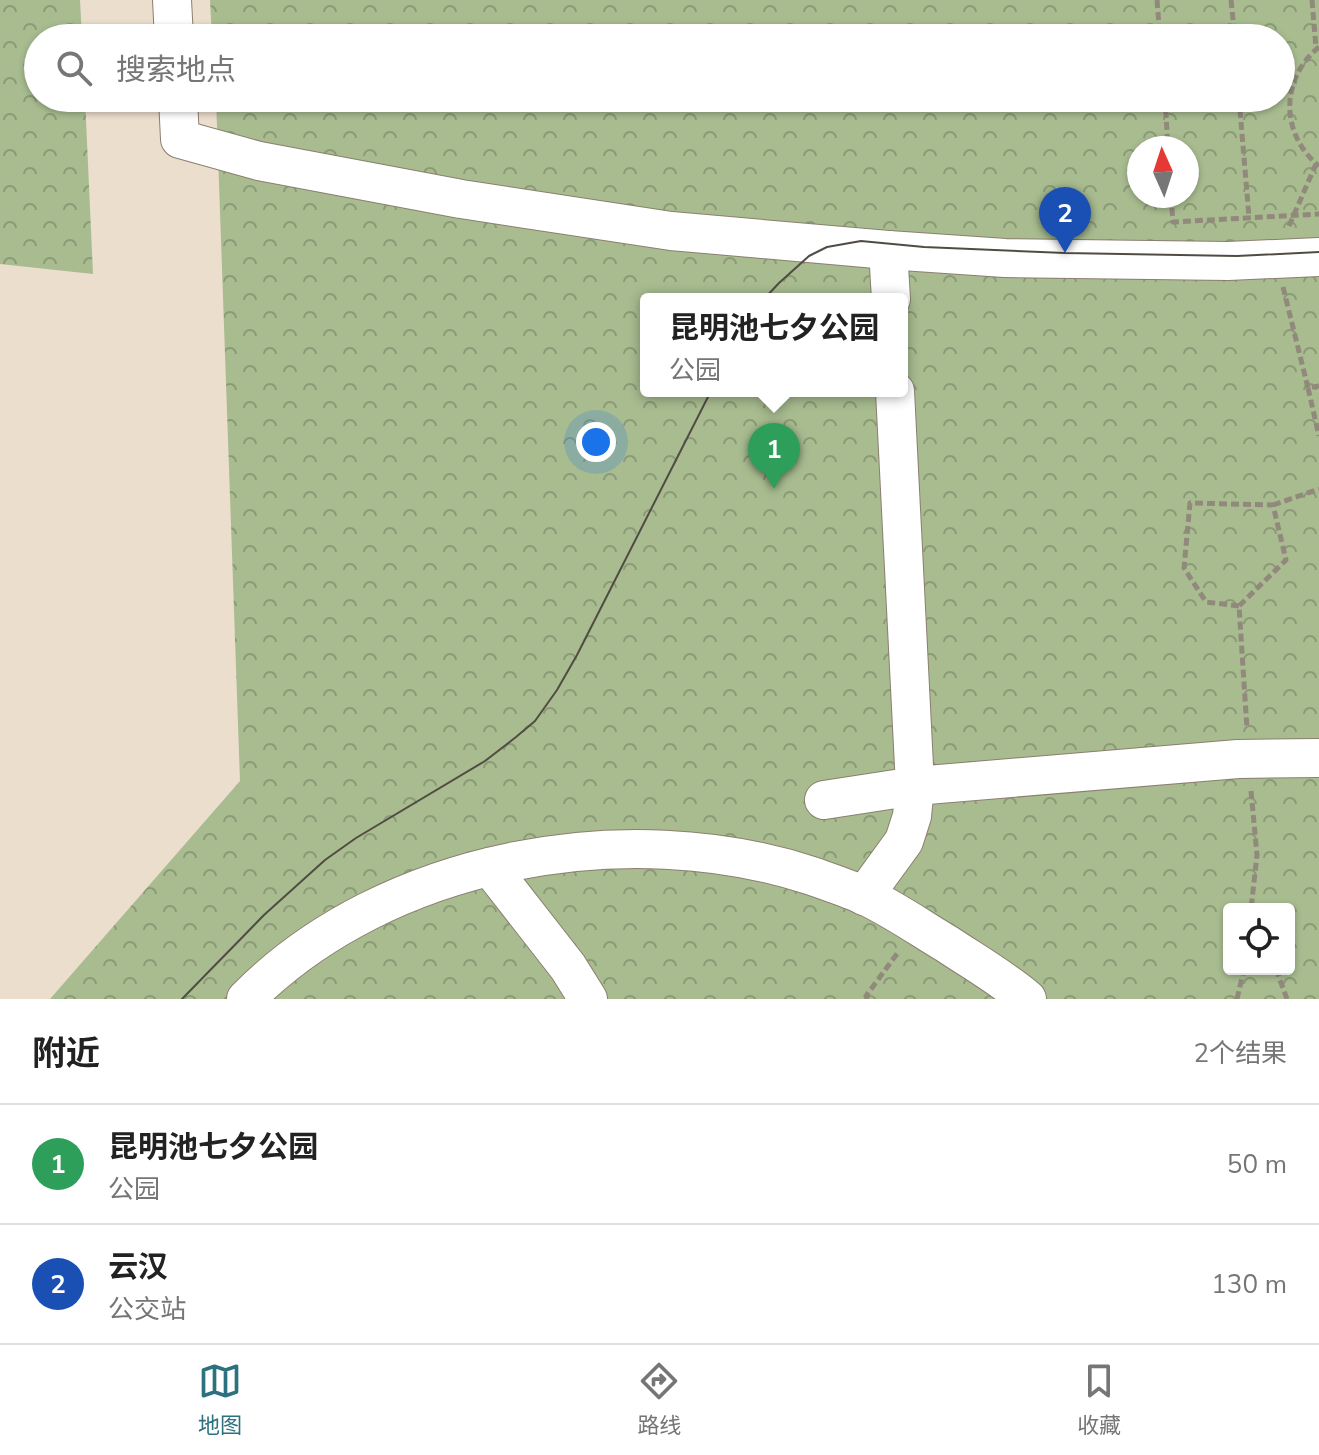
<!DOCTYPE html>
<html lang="zh">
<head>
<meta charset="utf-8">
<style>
  :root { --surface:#fff; --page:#f2f2f2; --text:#222; --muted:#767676; --line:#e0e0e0; --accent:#2b727e }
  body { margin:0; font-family:"Nunito Sans","Noto Sans SC",sans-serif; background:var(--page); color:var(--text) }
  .controls { position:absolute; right:24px; bottom:24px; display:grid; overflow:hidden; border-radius:8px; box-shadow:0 2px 6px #0004 }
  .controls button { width:72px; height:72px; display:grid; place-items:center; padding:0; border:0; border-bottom:2px solid var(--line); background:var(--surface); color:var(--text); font:40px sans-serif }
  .compass { position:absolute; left:1127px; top:136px; width:72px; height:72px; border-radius:50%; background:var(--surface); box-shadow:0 2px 6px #0004; rotate:357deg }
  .you { position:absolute; left:596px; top:442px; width:28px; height:28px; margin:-20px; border:6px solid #fff; border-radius:50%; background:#1a73e8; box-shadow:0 0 0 12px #1a73e833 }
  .badge { display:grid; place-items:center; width:52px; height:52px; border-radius:50%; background:var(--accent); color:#fff; font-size:26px; font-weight:700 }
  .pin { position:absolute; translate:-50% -66px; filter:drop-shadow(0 2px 4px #0008) }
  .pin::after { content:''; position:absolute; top:42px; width:28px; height:24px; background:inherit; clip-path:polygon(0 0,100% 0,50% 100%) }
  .popup { position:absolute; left:640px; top:293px; width:268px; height:104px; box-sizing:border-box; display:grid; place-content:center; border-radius:8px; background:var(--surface); filter:drop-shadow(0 2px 6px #0005); font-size:26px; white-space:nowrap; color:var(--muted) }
  .popup b { font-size:30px; color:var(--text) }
  .popup::after { content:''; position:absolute; left:50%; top:100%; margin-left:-16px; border:16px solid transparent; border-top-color:var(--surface) }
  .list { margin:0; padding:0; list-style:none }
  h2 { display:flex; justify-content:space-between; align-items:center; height:104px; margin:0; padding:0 32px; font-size:34px }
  h2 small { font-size:26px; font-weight:400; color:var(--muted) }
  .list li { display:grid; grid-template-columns:52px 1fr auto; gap:24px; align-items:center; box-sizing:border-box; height:120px; padding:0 32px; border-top:2px solid var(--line) }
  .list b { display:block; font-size:30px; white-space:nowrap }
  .list p { margin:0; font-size:26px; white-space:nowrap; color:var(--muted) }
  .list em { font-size:26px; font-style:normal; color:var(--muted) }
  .icon { flex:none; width:44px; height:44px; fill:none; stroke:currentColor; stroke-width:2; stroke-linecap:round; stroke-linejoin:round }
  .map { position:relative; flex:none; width:1319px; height:999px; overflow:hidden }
  .search { position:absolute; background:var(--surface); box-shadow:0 2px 6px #0004; left:24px; right:24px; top:24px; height:88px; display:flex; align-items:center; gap:20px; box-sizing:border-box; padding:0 28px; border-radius:44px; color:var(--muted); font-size:30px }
  .sheet { height:344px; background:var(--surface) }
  nav { display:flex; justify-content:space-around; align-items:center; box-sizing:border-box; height:112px; border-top:2px solid var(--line); background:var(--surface); font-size:22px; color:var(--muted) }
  nav a { display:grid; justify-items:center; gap:4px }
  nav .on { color:var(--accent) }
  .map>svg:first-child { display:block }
  .park { fill:url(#park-crowns); fill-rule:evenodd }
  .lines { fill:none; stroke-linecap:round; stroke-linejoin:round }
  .minor-casing { stroke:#8b7f6f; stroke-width:40 }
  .path { stroke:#92897d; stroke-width:5; stroke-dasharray:8 4; stroke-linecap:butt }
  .minor { stroke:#fff; stroke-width:38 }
  .tram { stroke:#514c43; stroke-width:2 }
</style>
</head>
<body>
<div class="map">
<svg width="1319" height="999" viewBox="0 0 1319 999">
  <defs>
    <pattern id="park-crowns" width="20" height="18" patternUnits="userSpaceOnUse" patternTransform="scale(2)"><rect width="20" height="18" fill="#a8bc90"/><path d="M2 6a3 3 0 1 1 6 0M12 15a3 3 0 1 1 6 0" fill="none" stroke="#8a9a76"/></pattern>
  </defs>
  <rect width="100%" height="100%" fill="#ebdecd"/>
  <!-- park -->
  <g class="park">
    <path d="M0 0H80L82 38H38V98H85L93 274 0 264Z"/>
    <path d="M210 0H1319V999H50L240 781 216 98H1281V38H212ZM1139 148H1187V196H1139ZM646 299H902V391H646ZM1229 909H1289V969H1229Z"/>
  </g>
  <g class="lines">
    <!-- minor casing -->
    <g class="minor-casing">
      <g id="minor">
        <path d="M172 0 174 38"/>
        <path d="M178 98 180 139 259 161 461 199 671 231 888 250 1005 258 1228 261 1319 257"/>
        <path d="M888 250 891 299"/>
        <path d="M824 800 915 786 1238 759 1319 758"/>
        <path d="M490 867 568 967 588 999"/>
        <path d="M864 896 904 841 912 816 915 786 895 391"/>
        <path d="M246 999C385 858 627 815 812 876 829 882 847 888 863 895 892 908 920 928 947 944 974 962 1002 978 1027 999"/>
      </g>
    </g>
    <!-- path -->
    <g class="path">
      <path d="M1157 0 1160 38"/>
      <path d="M1231 0 1235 38"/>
      <path d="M1312 0 1316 48"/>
      <path d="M1319 47C1280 79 1280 134 1319 166"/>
      <path d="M1165 98 1168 148"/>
      <path d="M1239 98 1249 217"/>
      <path d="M1171 196 1173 222 1319 214"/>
      <path d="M1289 226 1316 164"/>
      <path d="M1283 287 1308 388 1319 386"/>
      <path d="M1308 388 1319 436"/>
      <path d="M1273 505 1319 489"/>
      <path d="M1239 606 1206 602 1184 568 1190 503 1273 505 1286 560 1239 606 1247 729"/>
      <path d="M1251 791 1257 855 1251 909"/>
      <path d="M1276 969 1287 999"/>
      <path d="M868 999 866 996 899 951"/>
      <path d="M1237 999 1244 969"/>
    </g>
    <!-- minor -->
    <use href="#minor" class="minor"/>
    <!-- tram -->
    <g class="tram">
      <path d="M764 299 779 283 809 256 827 247 861 241 924 247 1065 253 1237 256 1319 252"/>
      <path d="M182 999 264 915 325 860 356 838 485 761 516 737 535 721 557 690 577 655 711 391"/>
    </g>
  </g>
</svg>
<div class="controls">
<button><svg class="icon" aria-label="locate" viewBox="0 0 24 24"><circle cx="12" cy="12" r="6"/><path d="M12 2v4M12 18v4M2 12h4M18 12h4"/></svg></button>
</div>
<svg class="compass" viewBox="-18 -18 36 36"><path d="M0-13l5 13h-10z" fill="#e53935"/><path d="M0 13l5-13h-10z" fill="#767676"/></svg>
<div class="you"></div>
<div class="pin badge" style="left:774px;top:489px;background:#2e9e5b">1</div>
<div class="popup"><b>昆明池七夕公园</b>公园</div>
<div class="pin badge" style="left:1065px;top:253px;background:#1a4fb4">2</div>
<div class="search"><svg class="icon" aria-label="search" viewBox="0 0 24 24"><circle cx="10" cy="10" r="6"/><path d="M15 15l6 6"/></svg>搜索地点</div>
</div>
<section class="sheet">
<h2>附近<small>2个结果</small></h2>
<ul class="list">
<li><span class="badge" style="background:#2e9e5b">1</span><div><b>昆明池七夕公园</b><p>公园</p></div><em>50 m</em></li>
<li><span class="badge" style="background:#1a4fb4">2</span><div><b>云汉</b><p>公交站</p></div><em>130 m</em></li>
</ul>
</section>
<nav>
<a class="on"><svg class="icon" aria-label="map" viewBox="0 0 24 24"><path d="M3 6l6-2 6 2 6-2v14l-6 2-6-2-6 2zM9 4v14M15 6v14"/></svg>地图</a>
<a><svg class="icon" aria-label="directions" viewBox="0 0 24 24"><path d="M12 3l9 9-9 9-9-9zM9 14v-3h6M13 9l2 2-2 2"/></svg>路线</a>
<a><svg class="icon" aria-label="saved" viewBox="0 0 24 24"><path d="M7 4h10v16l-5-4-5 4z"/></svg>收藏</a>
</nav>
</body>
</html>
